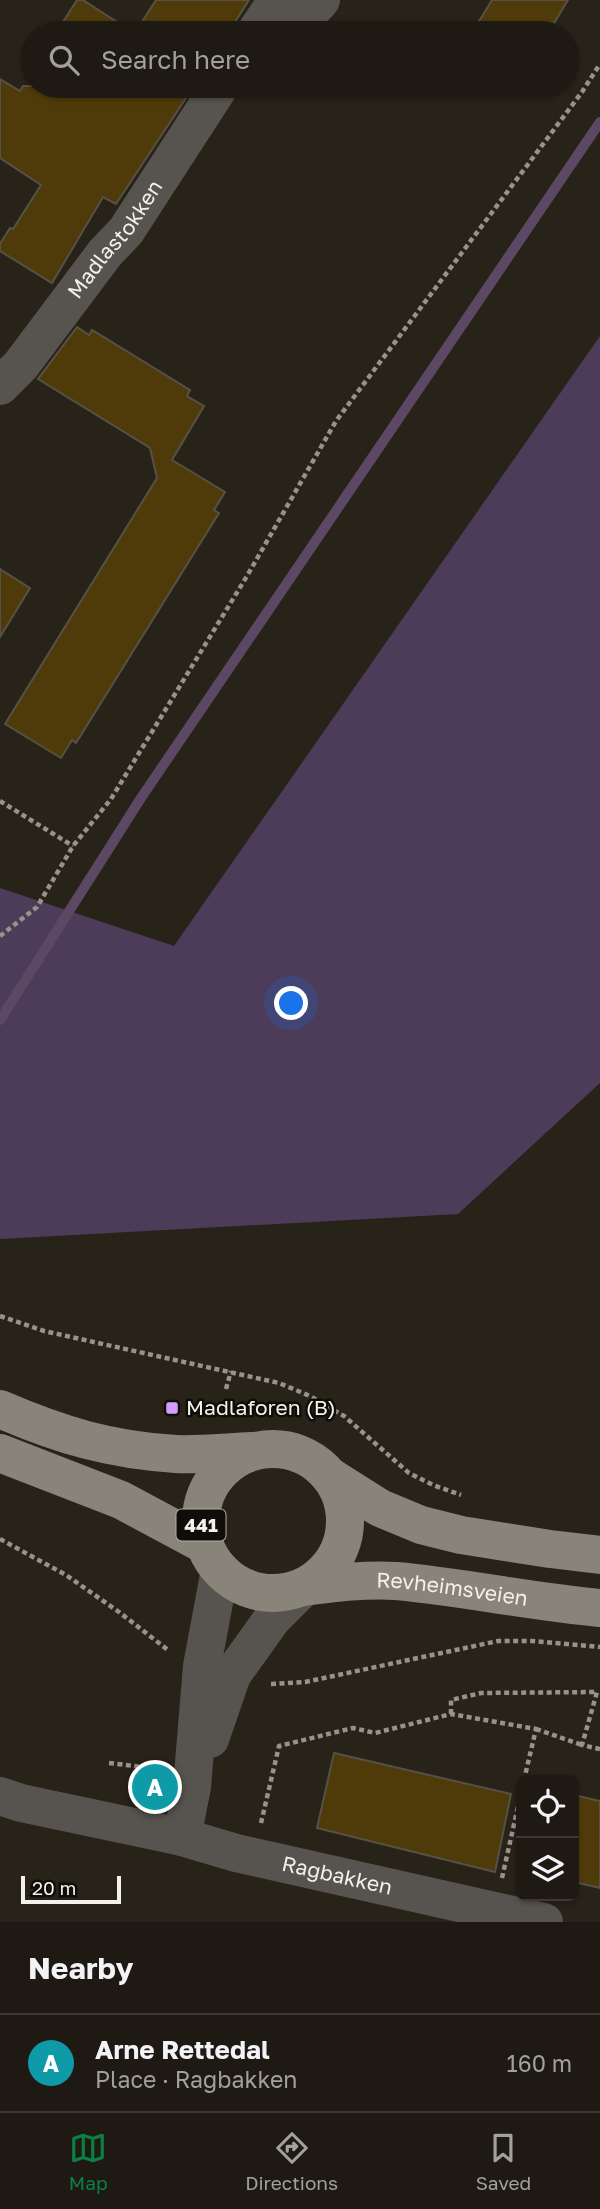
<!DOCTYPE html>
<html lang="en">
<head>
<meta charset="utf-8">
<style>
  :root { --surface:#1e1a13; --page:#26231c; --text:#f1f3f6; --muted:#a1a1a0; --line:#3c3833; --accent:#0b8043 }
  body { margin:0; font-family:"Golos Text",sans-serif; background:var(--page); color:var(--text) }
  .controls { position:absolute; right:21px; bottom:21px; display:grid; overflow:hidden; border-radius:10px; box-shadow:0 2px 5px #0004 }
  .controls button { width:63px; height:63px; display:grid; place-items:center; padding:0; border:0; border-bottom:2px solid var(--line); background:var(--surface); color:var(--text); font:35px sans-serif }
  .scale { position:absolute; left:21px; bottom:18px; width:100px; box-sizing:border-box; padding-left:7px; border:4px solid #f4f1eb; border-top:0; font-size:19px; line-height:24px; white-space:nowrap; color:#f4f1eb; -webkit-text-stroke:5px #0f0d08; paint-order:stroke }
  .you { position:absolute; left:292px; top:1004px; width:24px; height:24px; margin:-18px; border:5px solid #fff; border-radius:50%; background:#1a73e8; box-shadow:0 0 0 10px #1a73e833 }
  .badge { display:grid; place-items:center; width:46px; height:46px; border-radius:50%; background:var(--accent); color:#fff; font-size:23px; font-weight:700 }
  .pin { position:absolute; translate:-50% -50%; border:4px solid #fff; box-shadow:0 2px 7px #0006 }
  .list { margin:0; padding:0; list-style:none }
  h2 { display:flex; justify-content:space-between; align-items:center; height:91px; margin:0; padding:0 28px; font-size:30px }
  h2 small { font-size:23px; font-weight:400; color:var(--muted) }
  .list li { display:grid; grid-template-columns:46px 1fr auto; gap:21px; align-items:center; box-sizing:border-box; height:98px; padding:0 28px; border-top:2px solid var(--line) }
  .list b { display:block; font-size:26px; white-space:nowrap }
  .list p { margin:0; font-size:23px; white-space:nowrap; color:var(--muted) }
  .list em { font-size:23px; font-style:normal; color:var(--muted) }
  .icon { flex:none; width:38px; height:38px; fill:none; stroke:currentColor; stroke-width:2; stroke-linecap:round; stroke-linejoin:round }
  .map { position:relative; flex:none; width:600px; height:1922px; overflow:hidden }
  .search { position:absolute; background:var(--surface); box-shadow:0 2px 5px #0004; left:21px; right:21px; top:21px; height:77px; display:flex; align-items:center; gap:18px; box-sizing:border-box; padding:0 24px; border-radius:38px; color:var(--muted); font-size:26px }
  .sheet { height:189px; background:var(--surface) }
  nav { display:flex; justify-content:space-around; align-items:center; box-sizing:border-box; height:98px; border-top:2px solid var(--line); background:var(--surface); font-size:19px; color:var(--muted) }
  nav a { display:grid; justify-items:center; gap:4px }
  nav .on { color:var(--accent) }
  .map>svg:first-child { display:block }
  .green { fill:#4d3b5a }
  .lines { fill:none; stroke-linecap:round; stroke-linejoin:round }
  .stream { stroke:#5c4864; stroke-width:10 }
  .building { fill:#4f3b0a; stroke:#565146; stroke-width:2 }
  .path { stroke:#97938c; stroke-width:4.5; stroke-dasharray:5 3.5; stroke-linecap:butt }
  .minor { stroke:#57544f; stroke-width:38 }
  .major { stroke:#89847a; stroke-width:38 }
  .poi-dot { fill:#d49cfb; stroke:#0f0d08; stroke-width:2.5 }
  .labels { text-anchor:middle; stroke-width:5; stroke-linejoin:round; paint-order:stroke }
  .shield { fill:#0f0d08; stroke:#afada7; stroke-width:2 }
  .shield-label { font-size:19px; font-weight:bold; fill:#f4f1eb }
  .street-label { font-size:21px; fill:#f4f1eb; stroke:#0f0d08 }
  .poi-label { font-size:21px; fill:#f4f1eb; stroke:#0f0d08; text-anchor:start }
</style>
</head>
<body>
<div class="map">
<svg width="600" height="1922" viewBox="0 0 600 1922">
  <rect width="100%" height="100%" fill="#282319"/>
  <!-- green -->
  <path class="green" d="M600 336V1083L458 1214 0 1239V888L174 946Z"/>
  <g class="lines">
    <!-- stream -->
    <path class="stream" d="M0 1020 141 798 600 122"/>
  </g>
  <!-- building -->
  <g class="building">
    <path d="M77 0H83L134 33H56Z"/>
    <path d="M156 0H249L228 33H135Z"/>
    <path d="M492 0H568L548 33H493L478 23Z"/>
    <path d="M0 79 20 91 23 86H194L116 204 103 197 52 283 0 251V244L10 228 13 229 41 185 0 158Z"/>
    <path d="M77 327 89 335 92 330 190 390 187 396 204 406 172 460 225 492 214 510 219 513 76 743 72 740 61 758 5 724 157 478 150 448 38 379Z"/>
    <path d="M0 569 30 588 0 637Z"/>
    <path d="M334 1753 511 1794 495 1872 317 1828Z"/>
    <path d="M574 1795 600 1801V1888L574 1882Z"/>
  </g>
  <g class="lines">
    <!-- path -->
    <g class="path">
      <path d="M0 801 73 846"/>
      <path d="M0 936 37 907 73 846 111 799 247 576 336 421 582 92 600 64"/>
      <path d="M0 1316 44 1331 279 1383 310 1396 344 1416 409 1473 433 1485 461 1495"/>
      <path d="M226 1389 231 1371"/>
      <path d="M0 1539 66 1575 119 1612 168 1650"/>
      <path d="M271 1684 305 1682 498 1641H532L600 1647"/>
      <path d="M451 1714V1700L481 1693 597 1692 582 1745 600 1749"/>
      <path d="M536 1729 582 1745"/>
      <path d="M109 1763 159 1769"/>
      <path d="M261 1823 279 1746 353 1728 375 1733 451 1714 536 1729 524 1780"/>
      <path d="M502 1878 521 1793"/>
    </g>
    <!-- minor -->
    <g class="minor">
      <path d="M255 33 269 12C294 18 304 22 321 0"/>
      <path id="s1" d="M0 386 21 365 105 253 126 231 220 86"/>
      <path id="s2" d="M220 1570 202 1666 192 1787 182 1837 236 1853 544 1922"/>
      <path d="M210 1739 232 1675 272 1619 304 1587"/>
      <path d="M0 1796 21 1803 182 1837"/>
    </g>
    <!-- major -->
    <g class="major">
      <path d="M0 1409C60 1435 110 1450 176 1454 201 1455 227 1452 252 1451"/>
      <circle cx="273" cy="1521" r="72"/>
      <path d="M0 1453 121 1500 205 1545"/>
      <path d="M331 1477 380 1508 421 1525 461 1535 550 1549 600 1555"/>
      <path id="s3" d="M304 1587C335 1583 365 1579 396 1581 464 1587 531 1602 600 1608"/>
    </g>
  </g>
  <!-- markers -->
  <rect class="poi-dot" x="165" y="1401" width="14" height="14" rx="3.5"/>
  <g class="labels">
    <!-- shield labels -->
    <rect class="shield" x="176.5" y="1509.5" width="49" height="31" rx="5"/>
    <g class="shield-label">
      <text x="201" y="1532">441</text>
    </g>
    <!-- street labels -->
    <g class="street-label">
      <text dy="7" stroke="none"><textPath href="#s1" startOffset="187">Madlastokken</textPath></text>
      <text dy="7" stroke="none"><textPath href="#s3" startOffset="149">Revheimsveien</textPath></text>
      <text dy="7" stroke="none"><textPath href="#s2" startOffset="430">Ragbakken</textPath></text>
    </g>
    <!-- poi labels -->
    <g class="poi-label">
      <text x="186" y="1415">Madlaforen (B)</text>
    </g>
  </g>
</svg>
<div class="controls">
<button><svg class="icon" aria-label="locate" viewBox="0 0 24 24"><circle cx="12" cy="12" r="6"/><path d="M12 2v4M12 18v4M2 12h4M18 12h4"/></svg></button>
<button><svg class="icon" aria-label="layers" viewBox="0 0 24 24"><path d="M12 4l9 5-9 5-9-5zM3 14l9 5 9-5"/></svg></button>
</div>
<div class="scale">20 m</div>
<div class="you"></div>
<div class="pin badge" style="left:155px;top:1787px;background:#0f9aa8">A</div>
<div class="search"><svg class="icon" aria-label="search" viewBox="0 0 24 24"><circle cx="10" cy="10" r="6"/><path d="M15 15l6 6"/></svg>Search here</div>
</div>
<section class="sheet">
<h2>Nearby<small></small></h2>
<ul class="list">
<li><span class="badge" style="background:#0f9aa8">A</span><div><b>Arne Rettedal</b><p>Place · Ragbakken</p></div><em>160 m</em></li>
</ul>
</section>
<nav>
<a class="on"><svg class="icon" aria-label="map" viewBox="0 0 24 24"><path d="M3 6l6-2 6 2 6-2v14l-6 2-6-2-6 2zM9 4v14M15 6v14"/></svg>Map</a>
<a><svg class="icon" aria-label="directions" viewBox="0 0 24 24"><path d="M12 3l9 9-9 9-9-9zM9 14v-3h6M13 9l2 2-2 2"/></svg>Directions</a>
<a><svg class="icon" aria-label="saved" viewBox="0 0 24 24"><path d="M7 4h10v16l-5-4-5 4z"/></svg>Saved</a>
</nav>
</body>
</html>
